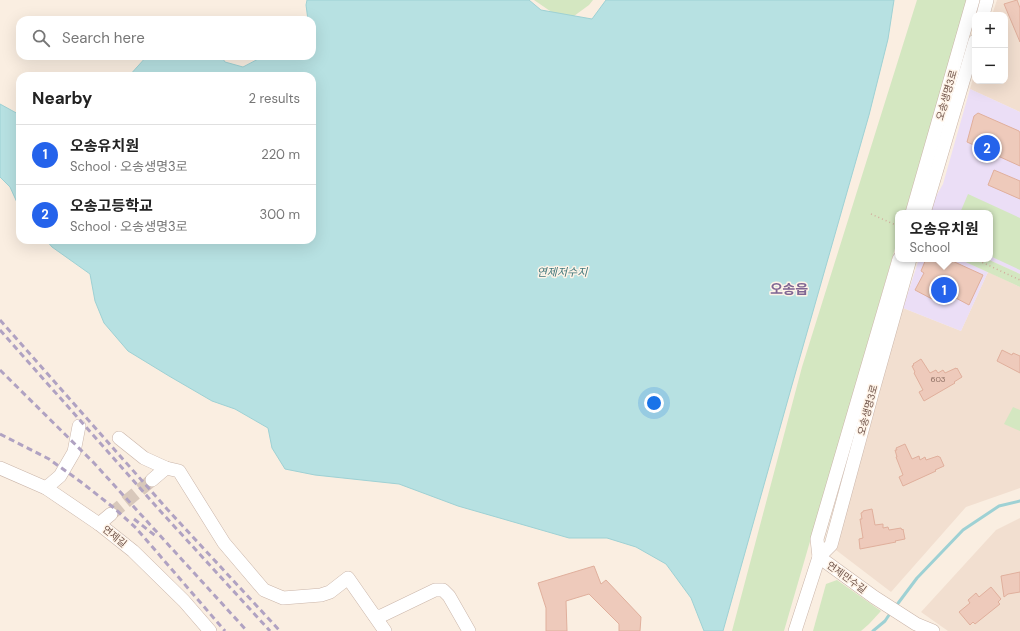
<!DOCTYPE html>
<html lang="en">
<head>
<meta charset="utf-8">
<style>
  :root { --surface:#fff; --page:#f6f6f6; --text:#222; --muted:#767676; --line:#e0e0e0; --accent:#2563eb }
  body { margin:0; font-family:"DM Sans","Noto Sans KR",sans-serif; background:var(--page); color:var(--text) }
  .controls { position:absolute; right:12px; top:12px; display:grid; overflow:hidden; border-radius:8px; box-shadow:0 4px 16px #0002 }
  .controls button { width:36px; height:36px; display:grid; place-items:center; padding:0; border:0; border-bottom:1px solid var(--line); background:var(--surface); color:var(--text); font:20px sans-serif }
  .you { position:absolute; left:654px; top:403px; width:14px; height:14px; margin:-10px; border:3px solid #fff; border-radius:50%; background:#1a73e8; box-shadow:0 0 0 6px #1a73e833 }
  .badge { display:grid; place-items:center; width:26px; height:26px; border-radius:50%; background:var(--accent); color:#fff; font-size:13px; font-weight:700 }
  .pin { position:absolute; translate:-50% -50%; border:2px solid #fff; box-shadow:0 1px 4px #0006 }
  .popup { position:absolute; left:895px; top:210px; width:98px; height:52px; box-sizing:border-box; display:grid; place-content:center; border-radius:8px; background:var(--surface); filter:drop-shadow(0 1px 3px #0005); font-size:13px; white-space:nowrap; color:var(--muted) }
  .popup b { font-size:15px; color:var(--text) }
  .popup::after { content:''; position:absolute; left:50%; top:100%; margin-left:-8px; border:8px solid transparent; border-top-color:var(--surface) }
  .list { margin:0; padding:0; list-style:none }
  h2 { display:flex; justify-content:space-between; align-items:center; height:52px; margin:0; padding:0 16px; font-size:17px }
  h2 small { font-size:13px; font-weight:400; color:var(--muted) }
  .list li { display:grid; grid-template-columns:26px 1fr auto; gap:12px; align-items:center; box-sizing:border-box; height:60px; padding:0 16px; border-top:1px solid var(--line) }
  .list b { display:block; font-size:15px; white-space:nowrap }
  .list p { margin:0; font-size:13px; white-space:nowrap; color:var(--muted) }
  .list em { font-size:13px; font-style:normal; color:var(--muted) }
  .icon { flex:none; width:22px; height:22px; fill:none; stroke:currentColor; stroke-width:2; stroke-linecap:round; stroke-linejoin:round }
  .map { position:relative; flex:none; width:1020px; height:631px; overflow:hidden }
  .search { position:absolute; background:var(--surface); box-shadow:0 4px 16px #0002; left:16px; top:16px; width:300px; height:44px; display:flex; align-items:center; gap:10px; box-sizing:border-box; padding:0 14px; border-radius:12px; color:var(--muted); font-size:15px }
  .panel { position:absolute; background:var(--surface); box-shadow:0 4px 16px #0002; left:16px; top:72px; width:300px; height:172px; border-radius:12px }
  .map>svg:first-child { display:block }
  .residential { fill:#f2dfd0 }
  .education { fill:#ebdef6 }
  .green { fill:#d4e7c1 }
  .water { fill:#b7e1e2; stroke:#9ed1d4 }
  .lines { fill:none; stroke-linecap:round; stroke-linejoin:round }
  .stream { stroke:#9ed1d4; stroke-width:3 }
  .building { fill:#eecabb; stroke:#e0af9c }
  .minor-tunnel { stroke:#d8c8bb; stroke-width:13; stroke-dasharray:13 6; stroke-linecap:butt }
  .minor-casing { stroke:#cab5a9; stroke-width:14 }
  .path { stroke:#d2ad9e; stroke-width:1.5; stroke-dasharray:1 3; stroke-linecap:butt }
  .minor { stroke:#fff; stroke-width:13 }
  .rail { stroke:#b0a2c2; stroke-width:3; stroke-dasharray:6 4; stroke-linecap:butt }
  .labels { text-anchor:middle; stroke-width:3; stroke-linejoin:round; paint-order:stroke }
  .number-label { font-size:8px; fill:#907266 }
  .street-label { font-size:10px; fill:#70544a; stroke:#fef3e7 }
  .water-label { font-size:11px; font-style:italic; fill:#42787c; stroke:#fef3e7 }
  .district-label { font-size:14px; font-weight:bold; fill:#7f6693; stroke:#fef3e7 }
</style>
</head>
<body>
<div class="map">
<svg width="1020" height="631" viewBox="0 0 1020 631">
  <rect width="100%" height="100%" fill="#faeee1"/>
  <!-- residential -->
  <g class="residential">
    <path d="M997 0H1020V112L970 89 975 71V81H1005V15H992Z"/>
    <path d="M988 272 1020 287V488L966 507 891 592 836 550V539L903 308 961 331Z"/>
    <path d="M1020 518V631H948L921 612 996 530Z"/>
  </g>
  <!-- education -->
  <g class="education">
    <path d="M970 89 1020 112V274L987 259H990V213H931L935 198 943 184Z"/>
    <path d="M919 259H959L988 272 961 331 903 308Z"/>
  </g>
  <!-- green -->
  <g class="green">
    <path d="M534 0H593L589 5 574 16 553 13Z"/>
    <path d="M917 0H967L905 213H898V238L784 631H732L802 367Z"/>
    <path d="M968 194 1020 218V270L990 256V213H960Z"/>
    <path d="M959 259H987L1020 274V287Z"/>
    <path d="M1013 407 1020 410V431L1004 424Z"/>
    <path d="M837 580 881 611 869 624 861 631H813L826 584Z"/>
  </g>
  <!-- water -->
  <g class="water">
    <path d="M307 0H529L541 10 592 19 606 0H894L888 39 869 115 792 385 723 631H704L691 598 666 564 636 547 607 538H569L458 506 399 484 315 475 285 469 272 448 268 428 235 409 212 401 169 376 128 351 104 323 95 301 90 274 52 247 46 240H312V76H129L147 56H221L225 62 243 67 264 56H312V20H308L306 5Z"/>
    <path d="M0 104 20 115V209L10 187 0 177Z"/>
  </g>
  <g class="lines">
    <!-- stream -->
    <g class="stream">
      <path d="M896 606 917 578 963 530 999 506 1020 501"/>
      <path d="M873 631 885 621 891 612"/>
    </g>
  </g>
  <!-- building -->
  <g class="building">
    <path d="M1017 0 1020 8V42L1004 4Z"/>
    <path d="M978 113 1019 131 1020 133V166L967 142 974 116Z"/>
    <path d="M994 170 1020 181V199L988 185Z"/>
    <path d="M926 259H948L983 275 969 305 937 288 932 299 915 290 924 273 921 271Z"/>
    <path d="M1002 350 1012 355 1013 353 1020 356V373L997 361Z"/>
    <path d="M921 359 930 373 936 370 938 373 943 370 945 373 956 368V369L957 368 962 377 954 382 955 383 924 401 919 392 923 390 914 373 915 372 912 366 914 365 913 364Z"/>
    <path d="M905 444 912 459 919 456 920 460 925 457 926 460 938 456 939 457H940L944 466 935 470 936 471 903 486 899 477 903 475 896 457H897L895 450H897L896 448Z"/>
    <path d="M872 509 875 525 883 524V528L888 527 889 530 901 528 902 530 903 529 905 539 895 541 896 542 860 549 859 539 863 538 860 519H862L861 513 863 512V511Z"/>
    <path d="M594 566 601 584 606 580 641 617 640 631H619V624L589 594 566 601 567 631H546V608L538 583Z"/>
    <path d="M1020 572V592L1008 594 1004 597 1001 576Z"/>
    <path d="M991 587 1001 599 998 602 1000 604 975 624 973 622 970 625 959 612 970 603 968 600 976 593 979 597Z"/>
  </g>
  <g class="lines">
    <!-- minor-tunnel -->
    <path class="minor-tunnel" d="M111 514 152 480"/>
    <!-- minor casing -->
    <g class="minor-casing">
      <g id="minor">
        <path d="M983 15 987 0"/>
        <path d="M912 213 973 0"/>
        <path d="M924 213 975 41"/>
        <path d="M119 438 144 458 166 468"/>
        <path d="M0 468 46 488 99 524 133 551 184 601 210 631"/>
        <path d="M152 480 166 468 179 471 224 543 264 590 283 598 321 595 330 592 348 578 385 631"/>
        <path d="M46 488 60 476 74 452 79 426"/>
        <path d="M99 524 111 514"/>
        <path d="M819 557 831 545 872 394 910 259"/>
        <path d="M819 557 874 597 916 624 933 631"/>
        <path d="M375 616H381L435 590H443L449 596 469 631"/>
        <path d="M795 631 819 557 817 539 899 259"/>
      </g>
    </g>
    <!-- path -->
    <g class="path">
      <path d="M871 214 898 226"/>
      <path d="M975 259 1020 280"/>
    </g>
    <!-- minor -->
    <use href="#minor" class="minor"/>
    <!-- rail -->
    <g class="rail">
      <path d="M0 320 167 509 280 631"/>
      <path d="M0 330 163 514 270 631"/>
      <path d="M0 370 93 462 247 631"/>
      <path d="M0 434 49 459 81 482 114 508 136 528 225 631"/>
      <path d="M134 519 157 537"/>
    </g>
  </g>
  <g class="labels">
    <!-- number labels -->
    <g class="number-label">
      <text x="938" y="382">603</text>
    </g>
    <!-- street labels -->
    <g class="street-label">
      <text transform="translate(946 95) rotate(-74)" y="4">오송생명3로</text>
      <text transform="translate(867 410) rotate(-75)" y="4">오송생명3로</text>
      <text transform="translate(115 536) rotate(39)" y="4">연제길</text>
      <text transform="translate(847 577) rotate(36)" y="4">연제만수길</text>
    </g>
    <!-- water labels -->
    <g class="water-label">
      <text x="562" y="276">연제저수지</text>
    </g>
    <!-- district labels -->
    <g class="district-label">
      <text x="789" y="294">오송읍</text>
    </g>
  </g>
</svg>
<div class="controls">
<button>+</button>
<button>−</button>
</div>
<div class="you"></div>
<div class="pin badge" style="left:944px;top:290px">1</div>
<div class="popup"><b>오송유치원</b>School</div>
<div class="pin badge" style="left:987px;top:148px">2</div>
<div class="search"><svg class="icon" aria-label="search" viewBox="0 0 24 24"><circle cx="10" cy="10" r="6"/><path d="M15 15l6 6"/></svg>Search here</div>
<section class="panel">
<h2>Nearby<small>2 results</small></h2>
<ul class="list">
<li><span class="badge">1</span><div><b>오송유치원</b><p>School · 오송생명3로</p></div><em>220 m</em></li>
<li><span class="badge">2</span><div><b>오송고등학교</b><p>School · 오송생명3로</p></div><em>300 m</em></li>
</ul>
</section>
</div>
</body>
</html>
